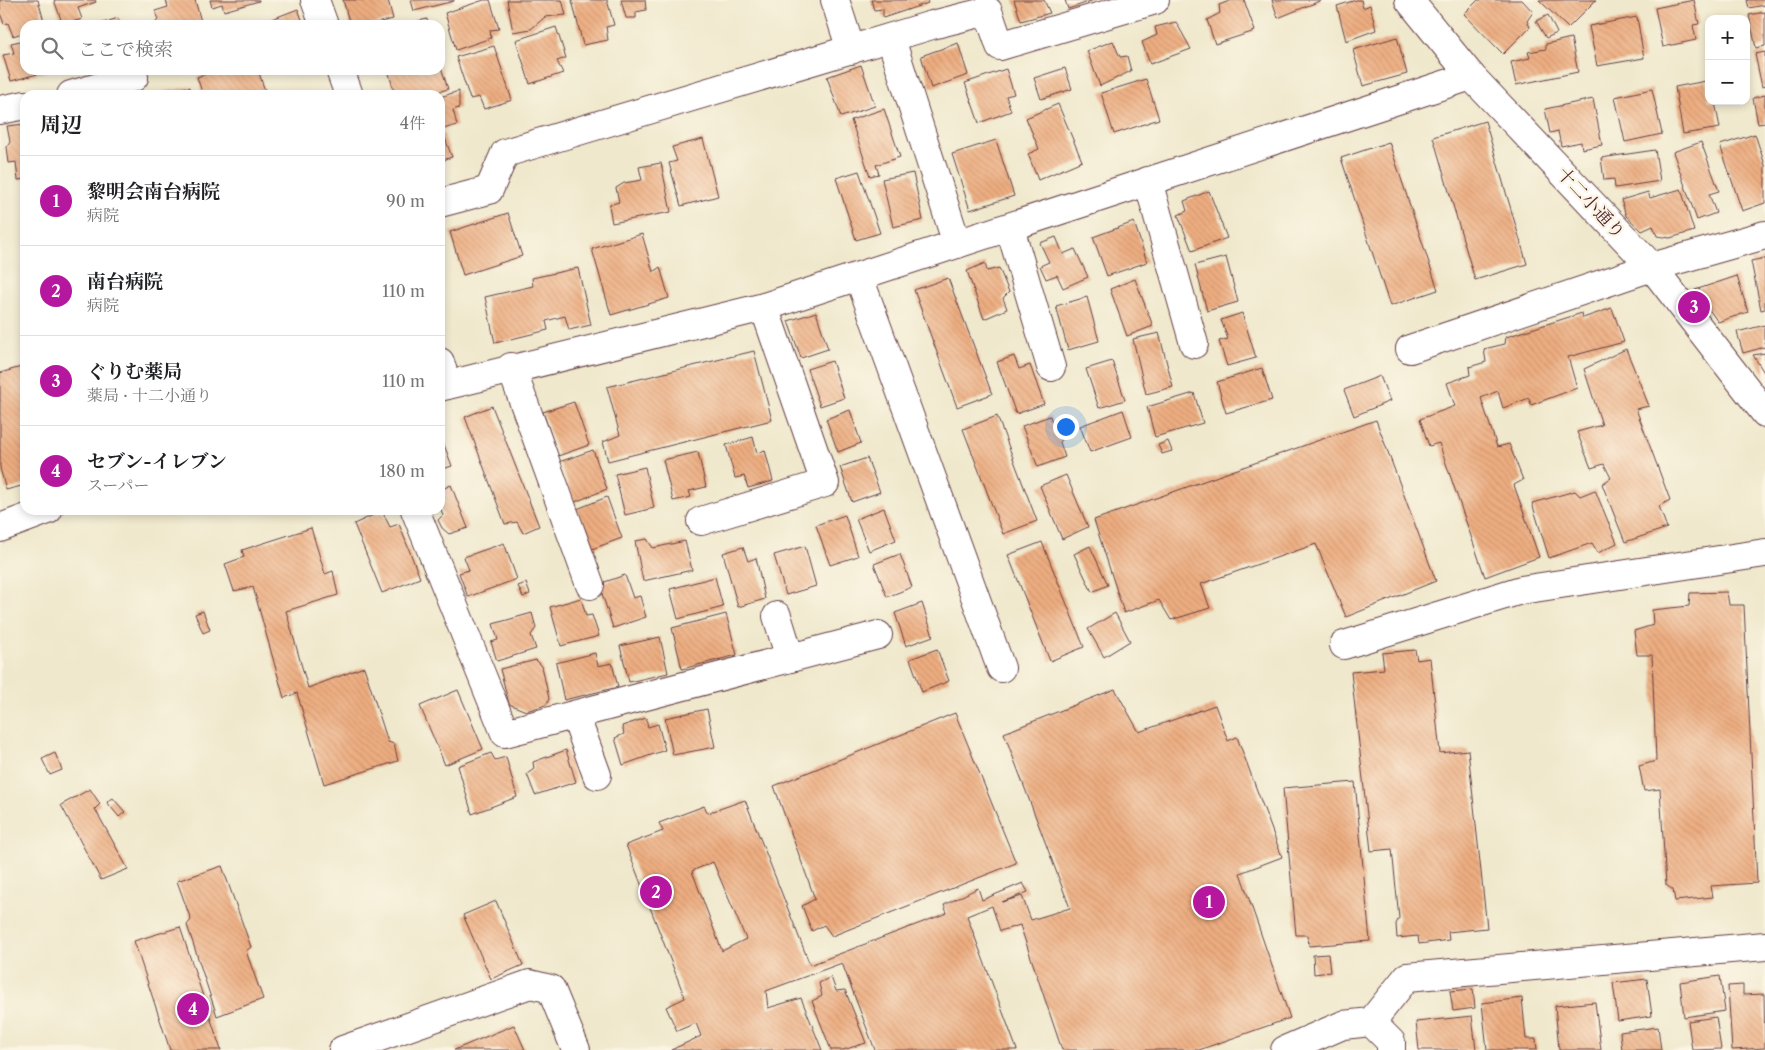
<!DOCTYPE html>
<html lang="ja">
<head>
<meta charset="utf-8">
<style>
  :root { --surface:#fff; --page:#f6f6f6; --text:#202124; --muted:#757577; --line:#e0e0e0; --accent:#b5179e }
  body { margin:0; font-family:"Libre Caslon Text","Noto Serif JP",serif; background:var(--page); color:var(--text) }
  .controls { position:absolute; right:15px; top:15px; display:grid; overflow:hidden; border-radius:10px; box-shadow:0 2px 8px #0003 }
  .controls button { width:45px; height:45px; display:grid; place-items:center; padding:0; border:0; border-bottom:1px solid var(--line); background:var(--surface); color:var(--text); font:25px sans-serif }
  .you { position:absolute; left:1065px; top:426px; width:18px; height:18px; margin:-12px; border:4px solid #fff; border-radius:50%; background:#1a73e8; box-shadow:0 0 0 8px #1a73e833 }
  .badge { display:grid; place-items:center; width:32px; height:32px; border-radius:50%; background:var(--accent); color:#fff; font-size:16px; font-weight:700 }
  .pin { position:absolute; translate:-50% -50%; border:2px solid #fff; box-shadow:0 1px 5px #0006 }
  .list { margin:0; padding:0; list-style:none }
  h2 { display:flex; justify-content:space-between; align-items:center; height:65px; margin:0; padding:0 20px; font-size:21px }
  h2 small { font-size:16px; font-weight:400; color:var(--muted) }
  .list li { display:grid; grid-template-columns:32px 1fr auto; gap:15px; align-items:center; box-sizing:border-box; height:90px; padding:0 20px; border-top:1px solid var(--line) }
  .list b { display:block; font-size:19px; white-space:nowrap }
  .list p { margin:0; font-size:16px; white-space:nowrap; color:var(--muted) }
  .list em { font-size:16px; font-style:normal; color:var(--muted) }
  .icon { flex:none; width:28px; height:28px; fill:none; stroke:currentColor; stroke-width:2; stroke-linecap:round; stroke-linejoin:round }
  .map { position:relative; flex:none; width:1765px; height:1050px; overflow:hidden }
  .search { position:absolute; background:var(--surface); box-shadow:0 2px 8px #0003; left:20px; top:20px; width:425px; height:55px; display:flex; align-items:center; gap:12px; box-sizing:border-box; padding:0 18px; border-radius:15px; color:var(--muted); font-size:19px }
  .panel { position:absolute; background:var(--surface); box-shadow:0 2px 8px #0003; left:20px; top:90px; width:425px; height:425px; border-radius:15px }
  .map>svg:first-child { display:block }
  .building { fill:url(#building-back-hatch); fill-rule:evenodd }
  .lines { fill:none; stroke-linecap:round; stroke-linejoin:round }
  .minor-casing { stroke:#633d43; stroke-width:30 }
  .minor { stroke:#fff; stroke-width:28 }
  .labels { text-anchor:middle; stroke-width:5; stroke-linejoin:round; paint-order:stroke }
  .street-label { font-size:18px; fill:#4a1f2b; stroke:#fcf5e5 }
</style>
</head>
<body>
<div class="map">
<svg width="1765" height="1050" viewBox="0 0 1765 1050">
  <defs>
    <pattern id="building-back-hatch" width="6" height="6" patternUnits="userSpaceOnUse" patternTransform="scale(1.25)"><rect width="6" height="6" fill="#edad80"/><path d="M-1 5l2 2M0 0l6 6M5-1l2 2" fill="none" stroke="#cd946f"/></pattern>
  </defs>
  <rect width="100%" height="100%" fill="#fcf5e5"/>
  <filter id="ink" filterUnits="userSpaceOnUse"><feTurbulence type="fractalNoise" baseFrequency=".02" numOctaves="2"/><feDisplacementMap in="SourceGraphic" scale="10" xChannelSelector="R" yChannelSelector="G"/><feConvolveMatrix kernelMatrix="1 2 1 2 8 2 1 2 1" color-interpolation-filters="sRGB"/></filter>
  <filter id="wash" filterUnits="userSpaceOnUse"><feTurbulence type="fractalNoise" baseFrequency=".0096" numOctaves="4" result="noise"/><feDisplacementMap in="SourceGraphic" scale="20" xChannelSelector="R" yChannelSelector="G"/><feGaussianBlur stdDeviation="1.12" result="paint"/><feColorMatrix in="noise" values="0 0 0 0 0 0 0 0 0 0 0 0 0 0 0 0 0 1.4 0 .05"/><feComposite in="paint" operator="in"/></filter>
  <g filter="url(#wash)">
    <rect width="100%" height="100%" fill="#efe8cc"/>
    <g id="blocks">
      <!-- building -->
      <g class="building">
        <path d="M0 0H38L45 25H25V32L13 36 8 23 4 24 0 13Z"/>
        <path d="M54 0H95L96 2 78 8 82 19 63 25Z"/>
        <path d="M166 0H195L202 25H153L158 20 155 11 168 7Z"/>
        <path d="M210 0H259V1L224 11 222 4 212 7Z"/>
        <path d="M343 0H388L393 19 368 25H350Z"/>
        <path d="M411 0H454V1L414 11Z"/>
        <path d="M484 0H490L499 29 490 30 491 38 456 50 445 13Z"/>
        <path d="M507 0H562L566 15 545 17 531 29 513 32Z"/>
        <path d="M572 0H607L614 25 606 27 608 40 583 45Z"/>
        <path d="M621 0H645L646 10 636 12V18H626Z"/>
        <path d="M871 0H927L928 3 883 18V9L874 10Z"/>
        <path d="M1014 0H1044L1050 13 1021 21Z"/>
        <path d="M1065 0H1094L1068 9Z"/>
        <path d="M1232 0H1244L1255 31 1215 44 1207 20 1220 13 1219 5Z"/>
        <path d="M1272 0H1322L1278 18Z"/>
        <path d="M1356 0H1361L1363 8 1370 5 1376 30 1346 41 1337 6Z"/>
        <path d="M1478 0H1522L1533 12 1527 21 1530 27 1503 54 1464 14Z"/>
        <path d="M1539 0H1596L1568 28Z"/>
        <path d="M1694 0 1699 24 1693 25 1696 40 1663 47 1655 8Z"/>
        <path d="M1747 0H1765V5L1749 8Z"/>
        <path d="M298 9 304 25H265L264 22Z"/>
        <path d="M1765 12V46L1756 48 1749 15Z"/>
        <path d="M1548 15 1557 33 1546 38 1536 21Z"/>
        <path d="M1637 17 1644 58 1597 66 1589 26Z"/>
        <path d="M118 18 121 25H97Z"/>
        <path d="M427 19 428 25H406V24Z"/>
        <path d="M1176 22 1191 49 1150 64 1142 42 1157 35 1155 27Z"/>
        <path d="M556 27 566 58 557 61 563 73 530 84 516 40Z"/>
        <path d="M1397 37 1407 74 1363 86 1353 50Z"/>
        <path d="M1571 38 1578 72 1516 85 1511 62 1530 58 1528 52 1546 49V44Z"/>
        <path d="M25 40V70L49 71 11 81 3 55 14 53 11 43Z"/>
        <path d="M1113 41 1120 57 1127 56 1131 71 1100 86 1087 51Z"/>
        <path d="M958 43 968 75 931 88 921 56Z"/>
        <path d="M494 46 512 100 484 109 479 97 470 99 456 57Z"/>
        <path d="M1765 52V86L1762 87 1755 54Z"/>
        <path d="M440 64 448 89 427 95H395L388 70H440Z"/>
        <path d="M861 65 875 106 841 117 827 77Z"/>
        <path d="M1065 68 1072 89 1041 99 1034 78Z"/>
        <path d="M1006 69 1014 94 1006 96 1011 111 979 123 965 83Z"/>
        <path d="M217 70H258L265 91 252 95H203L197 77Z"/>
        <path d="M1146 79 1159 119 1114 134 1101 93Z"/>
        <path d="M1706 81 1709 101 1715 102 1720 128 1683 134 1675 87Z"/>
        <path d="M190 87 191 95H163V92Z"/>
        <path d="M1652 89 1662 134 1625 142 1615 97Z"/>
        <path d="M459 91V108L453 110 457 125 440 130V97Z"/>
        <path d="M1765 95V123L1758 124 1753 98Z"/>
        <path d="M1593 99 1602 145 1582 149 1581 142 1561 146 1558 131 1550 133 1545 109Z"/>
        <path d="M1058 104 1082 161 1038 180 1028 154 1039 149 1026 118Z"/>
        <path d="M884 109 900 157 876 165 879 174 870 176 851 120Z"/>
        <path d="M1485 121 1527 264 1475 280 1433 137Z"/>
        <path d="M25 124V179L18 180 16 162 9 163 7 147 10 142 7 126Z"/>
        <path d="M443 133 452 157 440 161V134Z"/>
        <path d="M1755 134 1765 165V203L1742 211 1720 145Z"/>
        <path d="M703 139 718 196 681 206 669 163 677 161 672 147Z"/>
        <path d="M996 140 1014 196 970 210 952 154Z"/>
        <path d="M1389 142 1438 290 1390 306 1341 158Z"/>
        <path d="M1701 142 1719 191 1709 194 1716 213 1697 220 1673 152Z"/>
        <path d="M1655 150 1660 181 1615 188 1614 179 1604 180 1601 158Z"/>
        <path d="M661 163 671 212 612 223 609 205 619 202 616 188 624 183 642 180 639 167Z"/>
        <path d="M859 171 880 233 856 240 836 178Z"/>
        <path d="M913 173 923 220 893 227 882 179Z"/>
        <path d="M1681 189 1694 231 1670 238 1657 236 1653 226 1642 231 1626 216 1621 200 1648 192 1650 198Z"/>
        <path d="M1209 191 1227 238 1192 251 1178 215 1187 211 1184 201Z"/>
        <path d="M508 213 522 256 463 275 450 232Z"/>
        <path d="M1134 222 1147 262 1107 276 1093 237Z"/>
        <path d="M642 234 653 272 660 267 669 298 611 315 592 249Z"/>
        <path d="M1056 237 1063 254 1075 249 1088 277 1063 288 1057 275 1046 279 1040 266 1049 262 1040 243Z"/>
        <path d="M1226 257 1238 302 1207 311 1195 265Z"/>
        <path d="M1765 258V309L1761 310 1751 261Z"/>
        <path d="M985 263 987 271 999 268 1009 292 1003 298 1007 309 984 319 967 271Z"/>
        <path d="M578 268 591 325 569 330 565 316 546 321 548 330 495 343 485 297 533 286 532 278Z"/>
        <path d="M1737 276 1748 312 1718 322 1695 290Z"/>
        <path d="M948 278 992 394 957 407 914 290Z"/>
        <path d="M1135 279 1153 326 1127 336 1110 289Z"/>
        <path d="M1087 297 1099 341 1068 350 1056 306Z"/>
        <path d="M1612 308 1624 342 1568 357 1577 388 1531 405 1529 398 1503 408 1498 391 1481 398 1497 447 1509 444 1523 480 1514 485 1539 557 1485 577 1439 443 1429 446 1420 419 1455 406 1447 383 1470 375 1469 367 1486 362 1484 349 1505 344 1506 337 1582 313 1583 318Z"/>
        <path d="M816 312 828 349 801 358 788 321Z"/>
        <path d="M1242 313 1256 358 1227 366 1219 341 1228 339 1221 320Z"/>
        <path d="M1765 325V347L1743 353 1737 332Z"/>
        <path d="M1159 333 1173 387 1146 394 1133 339Z"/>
        <path d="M1626 349 1649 406 1636 409 1670 500 1659 506 1667 528 1625 542 1602 484 1611 478 1604 464 1591 468 1577 432 1602 425 1584 369Z"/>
        <path d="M754 351 772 420 608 461 603 442 620 435 607 387Z"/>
        <path d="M1765 353V374L1753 355Z"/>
        <path d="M1014 356 1019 369 1030 365 1044 404 1016 414 997 362Z"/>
        <path d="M832 361 844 398 820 406 807 369Z"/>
        <path d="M1112 361 1125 400 1099 408 1086 369Z"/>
        <path d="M25 366V485L6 490 0 468V373Z"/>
        <path d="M1262 368 1272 400 1226 413 1217 382Z"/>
        <path d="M1380 376 1390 401 1354 416 1344 390Z"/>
        <path d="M1194 393 1203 423 1155 437 1147 407Z"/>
        <path d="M574 402 589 445 558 456 543 412Z"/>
        <path d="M492 406 539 526 523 533 517 522 505 524 465 417Z"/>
        <path d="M850 410 861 443 838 452 826 419Z"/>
        <path d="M1123 410 1132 437 1090 452 1080 426Z"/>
        <path d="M997 416 1037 521 1003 534 963 429Z"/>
        <path d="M1050 416 1053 425 1061 422 1066 434 1060 442 1065 457 1038 467 1022 426Z"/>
        <path d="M1376 420 1436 581 1346 617 1316 544 1201 584 1210 608 1171 620 1159 600 1124 613 1094 520Z"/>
        <path d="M440 434 452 466 440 470Z"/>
        <path d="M753 437 757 453 765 450 773 481 748 488 744 476 735 478 726 445Z"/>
        <path d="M1168 441 1172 451 1162 454 1158 445Z"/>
        <path d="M593 450 607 489 575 502 559 462Z"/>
        <path d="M698 452 706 487 689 491 691 497 673 501 663 460Z"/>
        <path d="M867 458 880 492 852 502 840 467Z"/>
        <path d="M645 467 654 508 625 515 615 474Z"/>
        <path d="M1066 475 1088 527 1062 539 1040 486Z"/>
        <path d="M451 485 468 528 449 534 442 528 438 520 443 515 440 507V490Z"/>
        <path d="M1595 490 1617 543 1598 553 1592 543 1549 558 1532 503 1575 491 1580 496Z"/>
        <path d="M607 497 622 538 592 549 577 509Z"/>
        <path d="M884 508 896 540 869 551 856 519Z"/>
        <path d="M382 511 390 527 399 524 420 578 382 593 354 524Z"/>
        <path d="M845 515 858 556 830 565 816 525Z"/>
        <path d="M311 528 325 574 333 571 338 595 286 611 308 688 364 667 388 742 394 744 398 761 324 784 297 693 284 698 253 587 234 591 225 564 244 557 242 550Z"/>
        <path d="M647 539 653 548 685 541 692 570 643 581 635 541Z"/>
        <path d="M1042 542 1084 647 1050 661 1008 555Z"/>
        <path d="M504 543 517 579 468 597 459 573 469 570 464 557Z"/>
        <path d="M805 546 816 586 786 595 774 555Z"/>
        <path d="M1090 546 1108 585 1092 592 1074 554Z"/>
        <path d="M743 547 748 561 756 558 765 599 738 607 723 553Z"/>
        <path d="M900 554 912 587 887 597 874 564Z"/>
        <path d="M625 575 633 598 640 596 646 617 613 628 599 584Z"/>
        <path d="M715 577 723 607 678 619 670 589Z"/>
        <path d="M526 583 530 594 523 597 518 586Z"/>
        <path d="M1727 592 1729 605H1744L1757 883 1711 886 1713 897 1675 901 1673 890 1666 885 1660 789 1644 791 1639 766 1656 761 1652 655H1637L1634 631 1653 625 1652 610 1689 606 1690 593Z"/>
        <path d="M581 598 586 616 592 615 599 636 561 646 550 607Z"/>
        <path d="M922 603 933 636 906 646 895 613Z"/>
        <path d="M203 611 210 630 203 633 195 614Z"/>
        <path d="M532 613 536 628 531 635 536 649 497 661 491 642 498 640 493 624Z"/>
        <path d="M1115 613 1130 641 1104 657 1088 629Z"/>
        <path d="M726 614 737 655 682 669 672 628Z"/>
        <path d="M660 637 668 673 629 682 620 646Z"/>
        <path d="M937 649 949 681 922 692 910 659Z"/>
        <path d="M1415 650 1417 660 1430 658 1440 753 1468 750 1487 928 1448 932 1449 940 1419 944 1418 936 1397 938 1396 924 1399 918 1392 849 1371 851 1351 672 1384 669 1382 653Z"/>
        <path d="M595 653 598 666 612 663 618 687 564 700 556 663Z"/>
        <path d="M536 660 542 666 549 699 546 705 526 711 509 704 500 669Z"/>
        <path d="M1115 689 1139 732 1215 705 1228 741 1237 737 1282 857 1240 873 1290 1018 1199 1050H1062L1020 925 1000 931 992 906 967 916 1017 1050H875L842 963 766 991 768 1008 801 998 822 1050H671L701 1036 696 1023 677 1031 666 1007 685 998 626 845 663 831 659 823 704 806 708 813 745 800 810 965 947 913 944 905 978 888 982 900 1023 883 1028 892 1002 902 1022 896 1031 920 1070 908 1004 733ZM713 862 746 939 722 951 692 871Z"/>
        <path d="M458 690 483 749 445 765 420 706Z"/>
        <path d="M707 709 715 747 673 755 665 718Z"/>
        <path d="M955 713 1016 863 832 936 824 925 812 931 802 906 815 899 774 786Z"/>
        <path d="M646 718 648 727 658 724 665 750 623 765 615 738 624 734 622 726Z"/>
        <path d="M566 750 576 782 535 795 527 774 534 769 533 762Z"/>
        <path d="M55 753 62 770 50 775 42 759Z"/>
        <path d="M491 753 495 760 506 757 517 797 472 814 458 766Z"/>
        <path d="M1355 782 1370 941 1309 946 1308 935H1296L1283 788Z"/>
        <path d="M90 789 100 804 95 809 128 869 101 880 61 805Z"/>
        <path d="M113 798 125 812 119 817 107 802Z"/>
        <path d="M222 866 251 947 246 951 263 999 217 1016 187 925 191 920 177 881Z"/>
        <path d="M496 901 523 965 491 979 463 915Z"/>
        <path d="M180 927 221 1050H170L134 941Z"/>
        <path d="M1328 954 1330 972 1314 974 1313 955Z"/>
        <path d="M1720 976 1725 1011 1684 1017 1680 982Z"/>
        <path d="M831 977 836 991 845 990 866 1043 843 1050H831L812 1001 822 996 819 983Z"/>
        <path d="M1647 979 1652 1016 1618 1021 1613 983Z"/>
        <path d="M1743 985V995L1764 994 1765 1048 1732 1050 1728 986Z"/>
        <path d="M1473 989 1475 1008 1453 1011 1450 991Z"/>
        <path d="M1522 998 1526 1039H1536L1537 1050H1487L1482 1003Z"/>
        <path d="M1595 1002 1601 1050H1559L1555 1006Z"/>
        <path d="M1472 1016 1476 1050H1419L1416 1022Z"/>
        <path d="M1716 1017 1721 1049 1692 1050 1688 1021Z"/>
        <path d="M514 1025 525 1050H454Z"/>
        <path d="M1658 1027 1661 1050H1622L1620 1032Z"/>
      </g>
    </g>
  </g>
  <g filter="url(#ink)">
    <use href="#blocks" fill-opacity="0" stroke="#633d43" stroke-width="1"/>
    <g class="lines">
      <!-- minor casing -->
      <g class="minor-casing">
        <g id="minor">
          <path d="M315 0 324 25"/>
          <path d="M835 0 851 50"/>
          <path d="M1409 0 1471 76 1652 267 1765 413"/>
          <path d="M891 39 957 244"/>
          <path d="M340 70 349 95"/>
          <path d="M71 95 134 77"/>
          <path d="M0 110 25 105"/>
          <path d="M1148 181 1194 344"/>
          <path d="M440 203 489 190 505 153 932 25 988 11 1000 46 1155 0"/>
          <path d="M1010 228 1051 367"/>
          <path d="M859 277 1001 668"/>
          <path d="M1410 349 1652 267 1765 235"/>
          <path d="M440 362 447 385"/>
          <path d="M511 367 590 585"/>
          <path d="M440 387 764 307 1471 76"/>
          <path d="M415 510 505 733 878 635"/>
          <path d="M701 521 825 483 764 307"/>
          <path d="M0 528 48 510"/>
          <path d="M777 616 790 658"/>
          <path d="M1344 645 1521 590 1765 553"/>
          <path d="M575 715 597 775"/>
          <path d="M1371 1022 1407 977 1765 946"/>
          <path d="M343 1050 530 984 551 989 576 1050"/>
          <path d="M1285 1050 1343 1025 1371 1022 1391 1042V1050"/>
        </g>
      </g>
      <!-- minor -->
      <use href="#minor" class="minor"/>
    </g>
  </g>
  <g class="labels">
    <!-- street labels -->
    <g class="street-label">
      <text transform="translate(1591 203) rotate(47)" y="6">十二小通り</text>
    </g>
  </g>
</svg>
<div class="controls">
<button>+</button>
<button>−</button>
</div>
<div class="you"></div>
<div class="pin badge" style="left:1209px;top:902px">1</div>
<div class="pin badge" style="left:656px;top:892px">2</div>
<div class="pin badge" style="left:1694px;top:307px">3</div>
<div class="pin badge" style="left:193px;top:1009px">4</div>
<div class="search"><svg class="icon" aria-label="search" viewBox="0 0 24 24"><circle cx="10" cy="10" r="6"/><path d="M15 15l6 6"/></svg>ここで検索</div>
<section class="panel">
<h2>周辺<small>4件</small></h2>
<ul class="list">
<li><span class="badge">1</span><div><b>黎明会南台病院</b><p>病院</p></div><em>90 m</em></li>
<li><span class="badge">2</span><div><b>南台病院</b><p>病院</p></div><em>110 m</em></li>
<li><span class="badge">3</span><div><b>ぐりむ薬局</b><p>薬局 · 十二小通り</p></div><em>110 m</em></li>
<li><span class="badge">4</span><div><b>セブン-イレブン</b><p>スーパー</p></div><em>180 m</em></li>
</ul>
</section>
</div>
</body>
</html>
